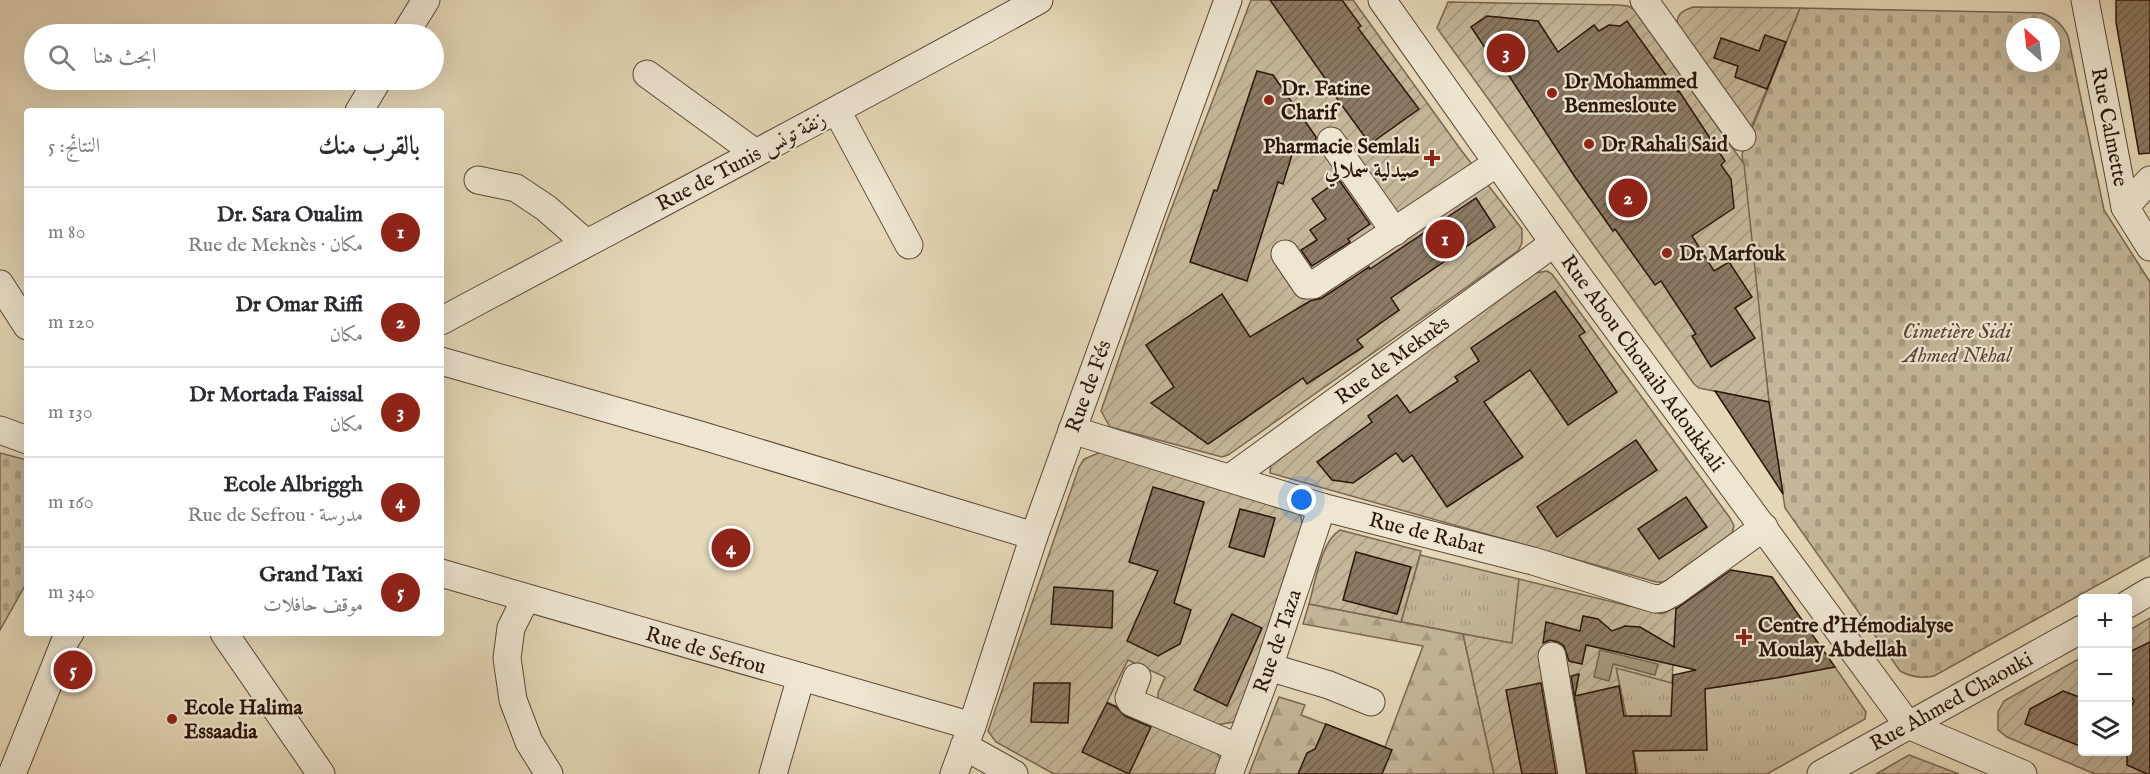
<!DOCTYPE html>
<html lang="ar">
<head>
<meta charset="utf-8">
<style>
  :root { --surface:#fff; --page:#f7f7f7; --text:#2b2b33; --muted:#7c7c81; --line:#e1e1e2; --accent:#8f2418 }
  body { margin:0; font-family:"IM FELL English",Amiri,serif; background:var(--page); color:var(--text); direction:rtl }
  .controls { position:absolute; right:18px; bottom:18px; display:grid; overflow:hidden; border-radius:6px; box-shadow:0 6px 24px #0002 }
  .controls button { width:54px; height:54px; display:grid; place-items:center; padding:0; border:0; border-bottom:2px solid var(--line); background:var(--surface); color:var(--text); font:30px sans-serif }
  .compass { position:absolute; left:2006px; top:18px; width:54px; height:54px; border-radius:50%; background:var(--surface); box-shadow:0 6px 24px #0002; rotate:333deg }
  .you { position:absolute; left:1302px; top:500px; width:21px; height:21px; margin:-15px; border:4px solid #fff; border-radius:50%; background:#1a73e8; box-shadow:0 0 0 9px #1a73e833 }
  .badge { display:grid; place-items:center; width:39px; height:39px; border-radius:50%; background:var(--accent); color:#fff; font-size:20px; font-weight:700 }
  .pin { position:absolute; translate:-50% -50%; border:3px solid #fff; box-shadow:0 2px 6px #0006 }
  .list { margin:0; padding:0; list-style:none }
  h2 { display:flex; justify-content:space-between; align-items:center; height:78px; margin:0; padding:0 24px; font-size:26px }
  h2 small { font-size:20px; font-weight:400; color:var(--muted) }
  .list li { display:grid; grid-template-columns:39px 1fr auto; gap:18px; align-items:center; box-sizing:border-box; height:90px; padding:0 24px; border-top:2px solid var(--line) }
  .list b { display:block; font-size:22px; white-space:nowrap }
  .list p { margin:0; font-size:20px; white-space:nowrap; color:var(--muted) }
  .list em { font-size:20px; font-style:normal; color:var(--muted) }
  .icon { flex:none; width:33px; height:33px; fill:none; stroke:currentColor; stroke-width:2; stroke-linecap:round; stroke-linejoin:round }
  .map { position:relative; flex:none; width:2150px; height:774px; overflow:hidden; direction:ltr }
  .search { position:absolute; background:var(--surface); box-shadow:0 6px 24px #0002; left:24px; top:24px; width:420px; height:66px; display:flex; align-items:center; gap:15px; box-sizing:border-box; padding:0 21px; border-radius:33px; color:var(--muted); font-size:22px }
  .panel { position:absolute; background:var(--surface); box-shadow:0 6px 24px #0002; left:24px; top:108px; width:420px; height:528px; border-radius:6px; direction:rtl }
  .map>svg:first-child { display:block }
  .grass { fill:url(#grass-tufts); stroke:#786652; stroke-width:1.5 }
  .forest { fill:url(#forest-firs); stroke:#786652; stroke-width:1.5 }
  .cemetery { fill:url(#cemetery-stones); stroke:#786652; stroke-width:1.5; fill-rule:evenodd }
  .garden { fill:url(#garden-furrows); stroke:#786652; stroke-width:1.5 }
  .water { fill:#a6967c; stroke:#75624e; stroke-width:1.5 }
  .building { fill:url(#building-hatch); stroke:#2b1509; stroke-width:1.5 }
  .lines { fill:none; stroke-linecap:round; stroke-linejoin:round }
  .minor-casing { stroke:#5a4635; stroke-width:29 }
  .minor { stroke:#eee6d1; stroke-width:27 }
  .poi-dot { fill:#8f2418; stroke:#eee6d1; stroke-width:2 }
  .labels { text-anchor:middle; stroke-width:4.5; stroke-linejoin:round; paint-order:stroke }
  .poi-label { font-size:21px; font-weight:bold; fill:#2b1509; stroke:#eee6d1; text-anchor:start }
  .street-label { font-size:21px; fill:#2b1509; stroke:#eee6d1 }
  .park-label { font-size:21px; font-style:italic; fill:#594634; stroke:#eee6d1 }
</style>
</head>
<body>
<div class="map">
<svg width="2150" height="774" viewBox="0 0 2150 774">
  <defs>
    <pattern id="grass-tufts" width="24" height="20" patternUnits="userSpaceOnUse" patternTransform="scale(1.5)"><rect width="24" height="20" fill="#c5b79a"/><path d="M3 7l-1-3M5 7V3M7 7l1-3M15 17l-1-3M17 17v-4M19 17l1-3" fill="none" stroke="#a99c83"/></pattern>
    <pattern id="forest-firs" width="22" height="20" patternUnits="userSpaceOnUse" patternTransform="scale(1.5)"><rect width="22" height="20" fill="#c5b79a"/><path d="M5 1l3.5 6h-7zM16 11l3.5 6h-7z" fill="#a99c83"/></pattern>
    <pattern id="cemetery-stones" width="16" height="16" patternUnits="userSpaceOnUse" patternTransform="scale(1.5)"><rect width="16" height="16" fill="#c5b79a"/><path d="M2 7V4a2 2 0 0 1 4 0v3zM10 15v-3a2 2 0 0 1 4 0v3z" fill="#a99c83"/></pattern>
    <pattern id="garden-furrows" width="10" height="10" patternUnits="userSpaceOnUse" patternTransform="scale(1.5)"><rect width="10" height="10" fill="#c5b79a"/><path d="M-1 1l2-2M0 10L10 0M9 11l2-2" fill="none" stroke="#a99c83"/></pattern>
    <pattern id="building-hatch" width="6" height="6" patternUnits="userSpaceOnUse" patternTransform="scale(1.5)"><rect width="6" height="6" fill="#8c7a64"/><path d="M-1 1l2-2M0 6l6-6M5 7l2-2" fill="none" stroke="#736351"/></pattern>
  </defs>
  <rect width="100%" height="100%" fill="#e5d8b8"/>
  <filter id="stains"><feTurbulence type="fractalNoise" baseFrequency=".00333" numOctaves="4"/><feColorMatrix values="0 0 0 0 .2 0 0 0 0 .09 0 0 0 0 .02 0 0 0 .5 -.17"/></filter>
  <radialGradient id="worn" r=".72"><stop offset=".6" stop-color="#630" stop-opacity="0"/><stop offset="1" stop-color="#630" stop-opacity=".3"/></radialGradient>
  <!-- grass -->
  <g class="grass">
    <path d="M1420 555 1519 579 1513 644 1401 622Z"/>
    <path d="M1616 667 1672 683 1718 687 1835 667 1866 712 1865 719 1767 774H1638Z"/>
  </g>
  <!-- forest -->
  <path class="forest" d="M1309 604 1463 634 1494 774H1249L1279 697 1305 705 1301 715 1385 747 1423 646 1303 624Z"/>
  <!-- cemetery -->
  <g class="cemetery">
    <path d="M1800 8 2042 13C2055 18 2062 24 2068 36L2104 210 2150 282V556L1934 676C1921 679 1911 677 1900 671L1785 508 1769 402 1742 154ZM2015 27H2051V63H2015Z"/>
    <path d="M0 453 27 460V582L0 630Z"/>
  </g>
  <!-- garden -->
  <g class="garden">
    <path d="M1251 0H1353L1461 150 1522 229V243L1518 251 1228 455 1222 457 1110 427 1101 411 1166 223Z"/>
    <path d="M1448 2 1618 5 1628 6 1635 10 1744 164 1769 402 1699 388 1694 384 1437 28Z"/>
    <path d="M1693 7 1800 8 1751 128 1678 28C1675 15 1681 11 1693 7Z"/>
    <path d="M1547 271 1552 274 1730 518 1734 526 1732 533 1664 582H1656L1270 473 1271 461 1535 273Z"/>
    <path d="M1103 451 1297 511 1301 517 1303 527 1241 716 1234 722 1216 725 1163 703 1158 699V693L1165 677 1128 660 1107 702 1216 752C1222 760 1222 764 1217 774H1054L996 742 988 731 1079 467 1084 459Z"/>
    <path d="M1340 530 1421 551 1401 622 1309 604C1315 583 1321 541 1340 530Z"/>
    <path d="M1519 579 1662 614 1676 607 1672 683 1616 668 1638 774H1494L1463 634 1512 643Z"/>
    <path d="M2150 618V774H2095L2007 737 1998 730V712L2004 701 2082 657V752H2128V631Z"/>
    <path d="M1909 755 1959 774H1876Z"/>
  </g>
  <!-- water -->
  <path class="water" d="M1600 650 1658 664 1655 675 1613 664 1609 681 1594 677Z"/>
  <!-- building -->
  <g class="building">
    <path d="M1270 0H1342L1361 26 1358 28 1419 109 1370 144 1325 82 1327 81Z"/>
    <path d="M2116 0H2150V153L2139 154 2116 22Z"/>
    <path d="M1487 16 1538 21 1558 52 1594 25 1599 31 1609 25 1620 26 1627 21 1678 92 1679 91 1725 161 1721 165 1731 179 1734 208 1692 236 1714 271 1729 262 1752 297 1735 308 1755 338 1711 367 1692 336 1696 334 1661 281 1655 285 1615 229 1613 231 1575 177 1502 65 1498 67 1471 27Z"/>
    <path d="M1765 35 1786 42 1767 89 1735 77 1738 66 1714 58 1721 38 1759 51Z"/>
    <path d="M1257 71 1273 75 1316 137 1315 143 1320 153 1295 145 1283 184 1278 182 1247 281 1190 262 1214 190 1217 191Z"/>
    <path d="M1339 180 1370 224 1348 239 1350 242 1312 266 1301 250 1317 240 1310 230 1326 219 1312 199Z"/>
    <path d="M1476 198 1495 227 1391 298 1399 310 1357 340 1363 347 1307 384 1303 378 1208 444 1151 403 1174 387 1146 345 1222 294 1250 337 1310 301 1322 298 1369 267 1370 269Z"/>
    <path d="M1555 291 1585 332 1579 336 1617 392 1568 425 1530 370 1484 402 1523 457 1447 507 1412 455 1403 462 1396 453 1353 483 1332 480 1317 462 1372 422 1368 416 1397 395 1410 413 1458 381 1455 377 1479 361 1471 348Z"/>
    <path d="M1715 391 1769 402 1783 494Z"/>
    <path d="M1636 440 1657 470 1557 537 1537 507Z"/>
    <path d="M1153 487 1204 502 1174 603 1191 610 1180 644 1158 656 1127 641 1158 571 1129 562Z"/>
    <path d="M1686 497 1707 527 1659 559 1638 529Z"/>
    <path d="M1240 509 1275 518 1264 557 1229 547Z"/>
    <path d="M1356 552 1411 567 1397 614 1343 600Z"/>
    <path d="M1731 570 1772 577 1835 667 1776 678 1705 689 1707 750 1633 751 1636 774H1587L1571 676 1579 674 1575 696 1619 686 1624 716H1671L1673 675 1696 670 1586 645 1582 664 1569 661 1564 646 1558 642 1550 640 1543 643 1546 622 1580 631 1583 616 1598 619 1612 631 1625 626 1640 627 1674 647 1676 609Z"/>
    <path d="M1054 587 1113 591 1112 628 1051 624Z"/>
    <path d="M1232 614 1262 628 1227 706 1194 690Z"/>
    <path d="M2150 642V774H2147L2127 765V716L2134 701 2127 689V653Z"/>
    <path d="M1034 683H1070L1068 723 1031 722Z"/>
    <path d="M1541 683 1556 774H1522L1506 690Z"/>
    <path d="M2063 691 2082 698V747L2025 724 2030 709Z"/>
    <path d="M1107 703 1116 707 1125 716 1151 727 1129 774 1082 752Z"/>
    <path d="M1326 724 1392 750 1382 774H1298L1307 753 1315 749Z"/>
  </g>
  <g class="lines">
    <!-- minor casing -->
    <g class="minor-casing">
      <g id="minor">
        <path d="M1382 0 1554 243 1908 725"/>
        <path d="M1644 0 1742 137"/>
        <path d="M2085 0 2125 207 2150 247"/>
        <path d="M405 34 426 0"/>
        <path d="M647 74 754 152"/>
        <path d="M359 111 378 80"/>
        <path d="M837 111 909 245"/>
        <path d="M1331 141 1395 232"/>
        <path d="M478 180 516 188 546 208 586 243"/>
        <path d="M2125 207 2150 180"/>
        <path d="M1285 254 1306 285H1313L1497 163"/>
        <path d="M0 284 27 326"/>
        <path d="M441 321C641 214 841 109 1039 0"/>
        <path d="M441 361 700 435 1034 536"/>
        <path d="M0 430 27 440"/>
        <path d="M1072 430 1322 507 1533 561 1655 599 1663 598 1674 592 1764 527"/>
        <path d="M1230 478 1554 243"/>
        <path d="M441 573 972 726"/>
        <path d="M526 598 511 628 507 658 513 700 529 742 549 774"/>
        <path d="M2128 604 2150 591"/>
        <path d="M224 633 321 774"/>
        <path d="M1552 656 1572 774"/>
        <path d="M1269 667 1329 685 1371 702"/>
        <path d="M1137 677 1129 698 1131 702 1239 748"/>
        <path d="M1908 725 2023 774"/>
        <path d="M964 746 1014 774"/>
        <path d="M12 774 66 639 70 633"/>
        <path d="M773 774 801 677"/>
        <path d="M954 774 972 726 1034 536 1228 0"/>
        <path d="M1229 774 1269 667 1322 507"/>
        <path d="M1821 774 2082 629"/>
      </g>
    </g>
    <!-- minor -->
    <use href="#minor" class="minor"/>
  </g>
  <!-- markers -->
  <g class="poi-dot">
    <circle cx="1552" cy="93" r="6"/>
    <circle cx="1269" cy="100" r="6"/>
    <circle cx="1589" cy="144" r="6"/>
    <path d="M1429 149h6v6h6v6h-6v6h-6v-6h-6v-6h6z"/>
    <circle cx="1667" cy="253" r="6"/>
    <path d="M1741 628h6v6h6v6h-6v6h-6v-6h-6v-6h6z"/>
    <circle cx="172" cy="719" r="6"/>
  </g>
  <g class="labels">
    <!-- poi labels -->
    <g class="poi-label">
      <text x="1564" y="88">Dr Mohammed<tspan x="1564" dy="24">Benmesloute</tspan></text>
      <text x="1281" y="95">Dr. Fatine<tspan x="1281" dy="24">Charif</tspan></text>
      <text x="1601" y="151">Dr Rahali Said</text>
      <text x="1420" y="153" text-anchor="end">Pharmacie Semlali<tspan x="1420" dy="24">صيدلية سملالي</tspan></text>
      <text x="1679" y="260">Dr Marfouk</text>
      <text x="1758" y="632">Centre d'Hémodialyse<tspan x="1758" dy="24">Moulay Abdellah</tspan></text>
      <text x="184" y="714">Ecole Halima<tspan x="184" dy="24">Essaadia</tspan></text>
    </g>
    <!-- street labels -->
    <g class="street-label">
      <text transform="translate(2110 127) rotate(79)" y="7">Rue Calmette</text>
      <text transform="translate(741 161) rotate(-28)" y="7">Rue de Tunis زنقة تونس</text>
      <text transform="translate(1392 360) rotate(-36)" y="7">Rue de Meknès</text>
      <text transform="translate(1643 363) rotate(54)" y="7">Rue Abou Chouaib Adoukkali</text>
      <text transform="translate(1088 386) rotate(-70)" y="7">Rue de Fés</text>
      <text transform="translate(1427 533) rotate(14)" y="7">Rue de Rabat</text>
      <text transform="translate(1277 641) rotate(-71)" y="7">Rue de Taza</text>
      <text transform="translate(706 650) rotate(16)" y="7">Rue de Sefrou</text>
      <text transform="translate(1951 701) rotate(-29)" y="7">Rue Ahmed Chaouki</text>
    </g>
    <!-- park labels -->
    <g class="park-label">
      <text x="1957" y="338">Cimetière Sidi<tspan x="1957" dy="24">Ahmed Nkhal</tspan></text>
    </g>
  </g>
  <rect width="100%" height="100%" filter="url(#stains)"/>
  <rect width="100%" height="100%" fill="url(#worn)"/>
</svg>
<div class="controls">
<button>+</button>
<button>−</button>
<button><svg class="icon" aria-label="layers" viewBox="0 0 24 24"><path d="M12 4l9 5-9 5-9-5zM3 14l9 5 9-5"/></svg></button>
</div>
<svg class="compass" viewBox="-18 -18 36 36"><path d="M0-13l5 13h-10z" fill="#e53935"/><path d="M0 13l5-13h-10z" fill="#7c7c81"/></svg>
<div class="you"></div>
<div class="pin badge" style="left:1445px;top:239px">1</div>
<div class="pin badge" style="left:1628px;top:198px">2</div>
<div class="pin badge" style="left:1506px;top:53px">3</div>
<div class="pin badge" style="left:731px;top:548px">4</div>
<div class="pin badge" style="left:73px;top:670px">5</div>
<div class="search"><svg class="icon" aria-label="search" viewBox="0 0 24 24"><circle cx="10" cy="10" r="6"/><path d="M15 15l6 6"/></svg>ابحث هنا</div>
<section class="panel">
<h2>بالقرب منك<small>النتائج: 5</small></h2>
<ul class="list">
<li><span class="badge">1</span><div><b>Dr. Sara Oualim</b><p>مكان · Rue de Meknès</p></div><em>80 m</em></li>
<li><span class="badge">2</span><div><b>Dr Omar Riffi</b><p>مكان</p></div><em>120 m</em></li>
<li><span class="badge">3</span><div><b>Dr Mortada Faissal</b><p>مكان</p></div><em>130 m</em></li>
<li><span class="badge">4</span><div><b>Ecole Albriggh</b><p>مدرسة · Rue de Sefrou</p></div><em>160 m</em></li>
<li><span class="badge">5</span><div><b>Grand Taxi</b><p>موقف حافلات</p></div><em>340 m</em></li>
</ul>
</section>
</div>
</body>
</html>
